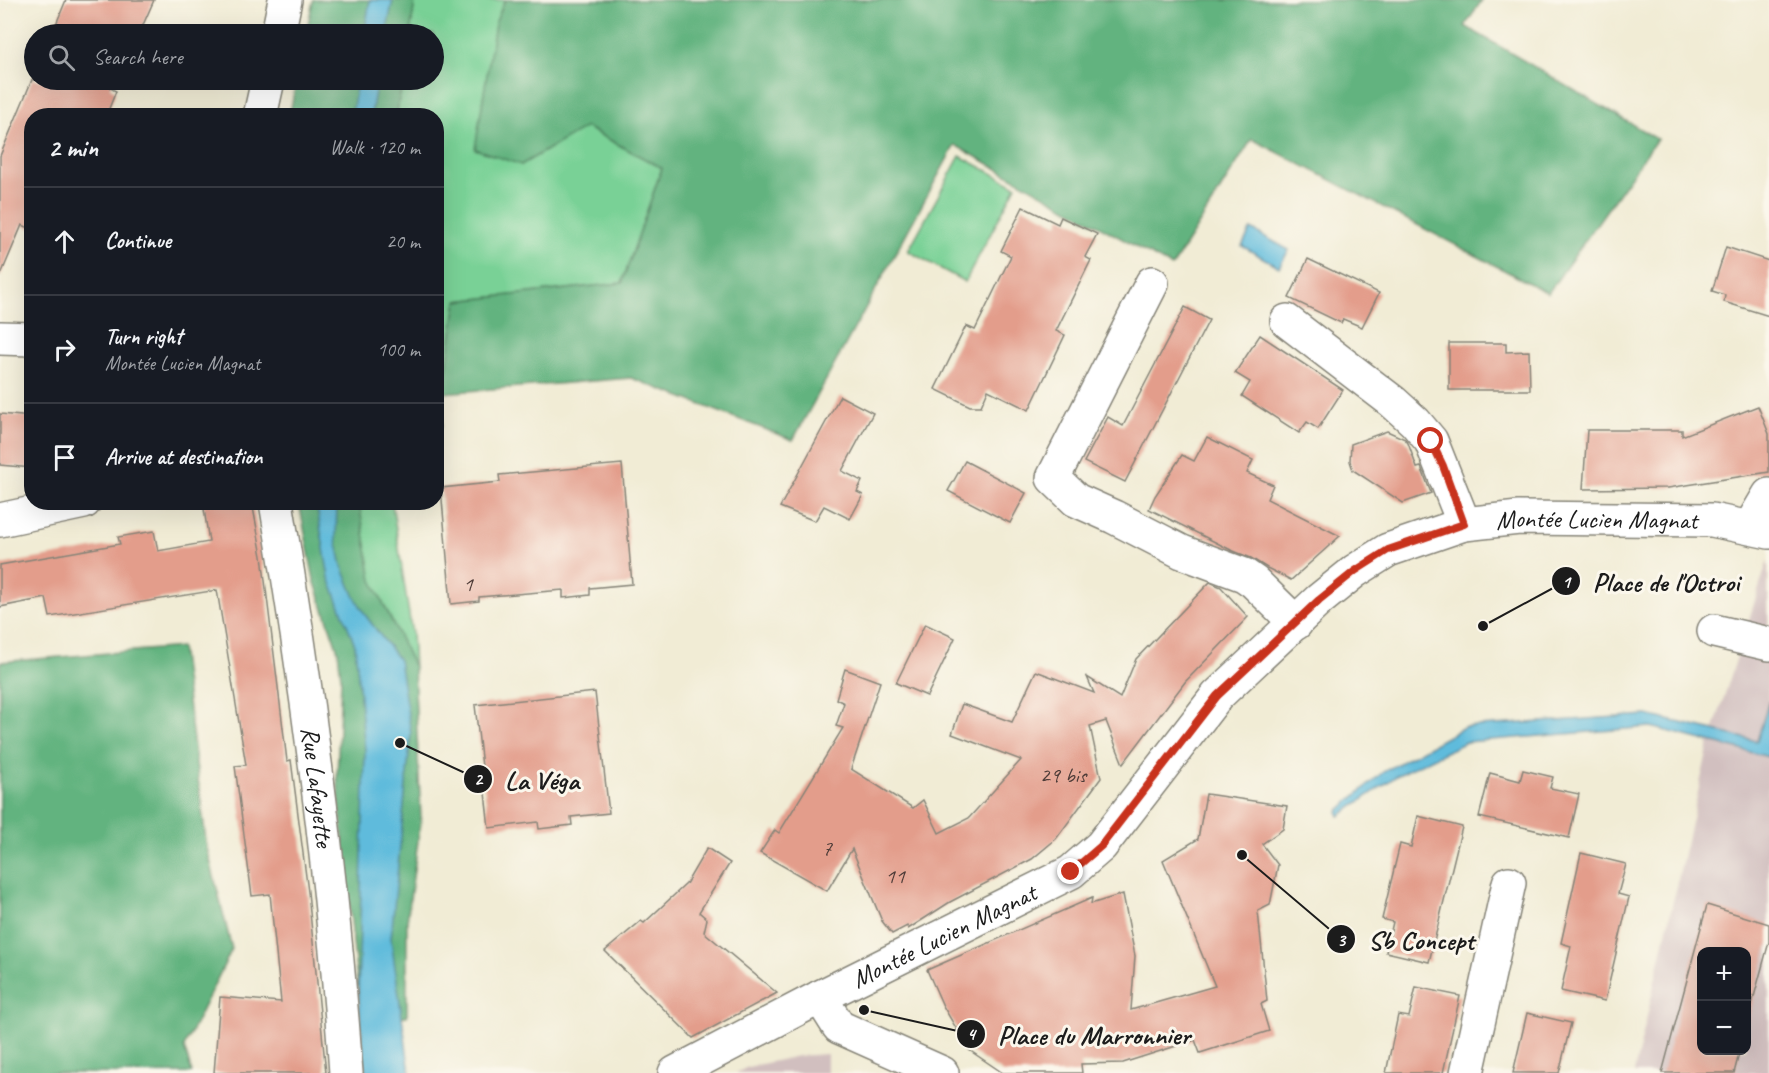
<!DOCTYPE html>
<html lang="en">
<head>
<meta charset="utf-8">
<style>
  :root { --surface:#171b24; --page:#20242c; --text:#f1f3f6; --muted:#9ea1a6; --line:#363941 }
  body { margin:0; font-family:Caveat,sans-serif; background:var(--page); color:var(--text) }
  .controls { position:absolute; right:18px; bottom:18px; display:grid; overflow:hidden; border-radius:12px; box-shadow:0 6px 24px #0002 }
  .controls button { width:54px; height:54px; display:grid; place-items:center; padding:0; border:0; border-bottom:2px solid var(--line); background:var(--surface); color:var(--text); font:30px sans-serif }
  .stop { position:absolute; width:18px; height:18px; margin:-14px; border:4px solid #c8321e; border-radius:50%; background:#fff }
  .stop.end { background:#c8321e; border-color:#fff; box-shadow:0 2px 6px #0008 }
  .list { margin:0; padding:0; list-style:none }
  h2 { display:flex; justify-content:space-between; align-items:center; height:78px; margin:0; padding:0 24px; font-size:26px }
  h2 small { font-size:20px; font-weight:400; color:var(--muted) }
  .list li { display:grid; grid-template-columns:39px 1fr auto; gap:18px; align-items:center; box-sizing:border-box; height:108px; padding:0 24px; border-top:2px solid var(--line) }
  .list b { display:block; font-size:22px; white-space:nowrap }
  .list p { margin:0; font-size:20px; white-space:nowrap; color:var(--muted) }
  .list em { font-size:20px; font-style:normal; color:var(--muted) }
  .icon { flex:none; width:33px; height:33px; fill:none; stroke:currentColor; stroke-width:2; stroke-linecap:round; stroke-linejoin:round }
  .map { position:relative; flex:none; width:1769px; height:1073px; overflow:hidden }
  .search { position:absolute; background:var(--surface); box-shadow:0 6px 24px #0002; left:24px; top:24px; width:420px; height:66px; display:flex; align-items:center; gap:15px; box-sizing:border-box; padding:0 21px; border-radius:33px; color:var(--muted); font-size:22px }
  .panel { position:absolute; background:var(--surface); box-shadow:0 6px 24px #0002; left:24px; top:108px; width:420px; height:402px; border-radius:24px }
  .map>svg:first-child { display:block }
  .industrial { fill:#d1bfbf; fill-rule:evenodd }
  .green { fill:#79d196; stroke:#4a7659; stroke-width:1.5 }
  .forest { fill:#62b37f; stroke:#3f684e; stroke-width:1.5 }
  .water { fill:#5ebbdc; stroke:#3d6c7c; stroke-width:1.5 }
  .building { fill:#e39d8b }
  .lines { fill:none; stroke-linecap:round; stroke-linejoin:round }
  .minor-casing { stroke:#868478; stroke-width:36 }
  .secondary-casing { stroke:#868478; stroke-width:36 }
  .minor { stroke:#fff; stroke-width:33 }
  .secondary { stroke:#fff; stroke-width:33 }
  .route { stroke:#c8321e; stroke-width:8 }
  .labels { text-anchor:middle; stroke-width:6; stroke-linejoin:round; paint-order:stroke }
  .number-label { font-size:22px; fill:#4e3c38 }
  .street-label { font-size:26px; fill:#1c1c1c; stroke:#fbf7ec }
  .leader { fill:none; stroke:#1c1c1c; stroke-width:2 }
  .callout-dot { fill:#1c1c1c; stroke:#fbf7ec; stroke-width:2 }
  .mark-label { font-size:18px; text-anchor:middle; font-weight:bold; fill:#fff }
  .callout-label { font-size:27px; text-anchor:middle; font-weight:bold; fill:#1c1c1c; stroke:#fbf7ec; stroke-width:6; stroke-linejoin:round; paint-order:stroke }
</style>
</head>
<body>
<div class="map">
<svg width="1769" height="1073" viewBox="0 0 1769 1073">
  <rect width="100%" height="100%" fill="#fbf7ec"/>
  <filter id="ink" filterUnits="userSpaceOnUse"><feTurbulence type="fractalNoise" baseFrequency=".0167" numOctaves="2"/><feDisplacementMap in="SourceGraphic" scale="12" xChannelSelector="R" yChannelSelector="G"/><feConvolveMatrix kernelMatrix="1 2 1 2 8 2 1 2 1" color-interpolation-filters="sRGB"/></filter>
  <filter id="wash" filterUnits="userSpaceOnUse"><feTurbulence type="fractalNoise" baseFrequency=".008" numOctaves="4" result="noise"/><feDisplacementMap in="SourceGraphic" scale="24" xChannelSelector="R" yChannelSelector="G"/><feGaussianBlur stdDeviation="1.35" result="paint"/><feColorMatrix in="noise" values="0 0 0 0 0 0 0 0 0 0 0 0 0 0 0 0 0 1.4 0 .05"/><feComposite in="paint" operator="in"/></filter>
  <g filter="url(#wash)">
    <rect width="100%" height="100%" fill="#f1ecd5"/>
    <!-- industrial -->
    <g class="industrial">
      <path d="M1768 560 1769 1073H1634L1709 744ZM1702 952H1746V1050H1702Z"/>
      <path d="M827 1054V1073H736L748 1067 798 1056Z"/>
    </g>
    <!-- green -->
    <g class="green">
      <path d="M415 0H505L495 24 521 165 585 127 662 168 622 283 457 301 443 393 442 426 437 427 436 116H396L403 80H434V34H410Z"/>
      <path d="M960 156 1016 186 965 282 908 251Z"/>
      <path d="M359 503H392L412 634 414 667 371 580Z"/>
    </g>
    <!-- forest -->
    <g class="forest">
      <path d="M313 0H415L410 34H306Z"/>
      <path d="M505 0H1482L1465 26 1657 139 1548 293 1252 139 1172 267 955 145 793 440 631 378 443 393 457 301 622 283 662 168 586 127 521 165 475 149 495 24Z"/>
      <path d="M297 80H403L396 115 289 116Z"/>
      <path d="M299 503H359L372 580 414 667 421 819 407 921V1016L389 1018 358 992 337 778 341 678 338 651 314 580Z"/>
      <path d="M181 647 207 848 232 949 184 1047 192 1073H0V662Z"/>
    </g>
    <!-- water -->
    <g class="water">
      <path d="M370 0H393L386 34H364Z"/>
      <path d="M357 80H377L371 115H352Z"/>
      <path d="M1251 229 1289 250 1279 267 1242 246Z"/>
      <path d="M316 503H337L336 539 342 566 354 595 366 616 399 660 411 733 391 939 410 1073H365L358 992 365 751 355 645 329 578Z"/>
      <path d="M1769 701V757L1651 727 1466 742 1398 775 1339 816 1338 811 1383 772 1464 727 1647 715 1757 741Z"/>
    </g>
    <g id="blocks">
      <!-- building -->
      <g class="building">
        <path d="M66 0H154L139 34H52Z"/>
        <path d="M34 75V80H113L110 88 116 91 106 116H32V229L22 225 0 277V156Z"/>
        <path d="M1023 207 1058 224 1061 217 1097 234 1085 257 1091 260 1056 331 1065 335 1029 410 988 390 981 406H970L935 389 966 326 975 330 1011 256 1001 251Z"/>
        <path d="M1726 247 1769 261V316L1724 302 1725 295 1712 291Z"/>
        <path d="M1308 259 1379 293 1362 327 1343 319 1341 323 1289 298Z"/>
        <path d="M1185 307 1209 320 1125 482 1084 462 1108 417 1123 426Z"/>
        <path d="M1260 335 1343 390 1318 429 1307 422 1299 433 1242 396 1250 382 1235 373Z"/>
        <path d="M1449 343H1506V352L1529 351 1530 390H1449Z"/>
        <path d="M840 396 873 413 842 471 862 481 857 492 863 495 850 519 824 506 815 521 780 507Z"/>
        <path d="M1758 406 1769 434V472L1668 488 1583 489 1587 430H1682V436Z"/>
        <path d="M0 414 32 417V468L0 465Z"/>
        <path d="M1387 431 1405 439 1408 443 1417 468 1421 467 1431 493 1403 503 1353 470 1350 461 1351 444Z"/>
        <path d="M1207 437 1253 460 1247 473 1273 485 1267 499 1340 536 1291 580 1267 568 1251 558 1231 550 1149 509 1155 496 1182 455 1194 461Z"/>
        <path d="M965 461 1026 493 1010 523 948 491Z"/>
        <path d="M622 464 632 584 590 588V595L563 598V590L479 597V601L451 604 441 488 500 482 499 475Z"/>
        <path d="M203 502H252L262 556 287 761 291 760 308 892 326 1073H214L220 997 281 1002 270 894 252 896 235 766 246 765 217 590 50 617 46 598 0 607V565L120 544 118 537 154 531 158 551 209 542Z"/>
        <path d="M1210 582 1221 587 1248 617 1185 682 1123 764 1106 721 1090 726 1101 778 1056 839 1032 859 950 902 908 929 907 926 892 934 882 921 852 849 827 891 760 853 775 830 779 833 843 728 836 726 844 703 836 699 845 669 880 682 851 769 913 808 923 800 939 833 969 818 1021 760 952 734 962 704 1012 722 1036 671 1094 693 1087 677 1120 698 1136 659Z"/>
        <path d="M925 624 955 638 927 696 896 683Z"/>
        <path d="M595 692 609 813 571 817 572 825 539 829 538 822 489 828 475 705Z"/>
        <path d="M1523 770 1553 777 1550 788 1579 794 1569 838 1479 817 1490 773 1520 781Z"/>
        <path d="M1206 794 1287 806 1283 829 1262 844 1278 865 1270 905 1258 911 1267 1001 1261 1004 1269 1031 1200 1053 1195 1040 1123 1063 1081 1064 1082 1073H1003L969 1050 943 1006 927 970 1092 898 1091 904 1123 894 1135 956 1131 1010 1215 986 1163 860 1198 839Z"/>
        <path d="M1418 816 1462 827 1429 962 1386 952 1393 922 1382 919 1400 844 1411 847Z"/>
        <path d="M707 848 730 863 699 912 707 919 704 932 777 993 693 1038 605 951 641 921 644 923 686 884Z"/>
        <path d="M1581 853 1626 864 1618 894 1629 897 1605 1001 1561 991 1571 946 1561 943Z"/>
        <path d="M1707 905 1769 924V942L1746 1026V951H1701V1050H1740L1734 1073H1662Z"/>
        <path d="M1416 987 1460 996 1443 1073H1386L1398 1015 1409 1017Z"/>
        <path d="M1527 1013 1571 1023 1559 1073H1513Z"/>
      </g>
    </g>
  </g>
  <g filter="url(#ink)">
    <use href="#blocks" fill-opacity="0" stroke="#868478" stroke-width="1.5"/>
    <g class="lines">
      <!-- minor casing -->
      <g class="minor-casing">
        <g id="minor">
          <path d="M1152 283 1053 478 1076 500 1114 517 1182 552 1244 575 1254 582 1296 623"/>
          <path d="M1287 321 1393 402 1415 422 1431 441 1464 524"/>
          <path d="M0 338 32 339"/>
          <path d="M0 520 84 502"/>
          <path d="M1750 527 1769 495"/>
          <path d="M1714 631 1769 644"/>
          <path d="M820 997 839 1027 942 1073"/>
          <path d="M1467 1073 1509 883"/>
        </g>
      </g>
      <!-- secondary casing -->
      <g class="secondary-casing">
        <g id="secondary">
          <path d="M278 34 285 0"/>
          <path d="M260 116 268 80"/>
          <path id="s1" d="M276 502C308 691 333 882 346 1073"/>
          <path id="s2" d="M675 1073 820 997 1071 872 1101 846 1217 696 1319 600 1355 571 1388 550 1464 524 1519 518 1712 520 1769 532"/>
        </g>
      </g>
      <!-- minor -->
      <use href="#minor" class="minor"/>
      <!-- secondary -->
      <use href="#secondary" class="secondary"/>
    </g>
  </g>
  <g class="lines" filter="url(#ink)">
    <!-- route -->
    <path class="route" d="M1071 872 1101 846 1217 696 1319 600 1355 571 1388 550 1464 524 1443 466 1431 441"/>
  </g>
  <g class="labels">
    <!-- number labels -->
    <g class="number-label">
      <text x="468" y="591">1</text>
      <text x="1063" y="782">29 bis</text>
      <text x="827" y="855">7</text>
      <text x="895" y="883">11</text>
    </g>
    <!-- street labels -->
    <g class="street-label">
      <text dy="9" stroke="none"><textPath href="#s2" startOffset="1112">Montée Lucien Magnat</textPath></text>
      <text dy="9" stroke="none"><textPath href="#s1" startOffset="288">Rue Lafayette</textPath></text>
      <text dy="9" stroke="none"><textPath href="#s2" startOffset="302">Montée Lucien Magnat</textPath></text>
    </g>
  </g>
  <!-- callouts -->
  <path class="leader" d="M1483 626L1566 581M400 743L478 779M1242 855L1341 939M864 1010L971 1034"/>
  <g class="callout-dot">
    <circle cx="1483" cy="626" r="6"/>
    <circle cx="400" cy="743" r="6"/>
    <circle cx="1242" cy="855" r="6"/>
    <circle cx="864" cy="1010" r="6"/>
    <circle cx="1566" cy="581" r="15"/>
    <circle cx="478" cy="779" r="15"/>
    <circle cx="1341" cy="939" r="15"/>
    <circle cx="971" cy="1034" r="15"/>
  </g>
  <g class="mark-label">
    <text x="1566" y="588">1</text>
    <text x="478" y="785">2</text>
    <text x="1341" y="946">3</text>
    <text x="971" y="1040">4</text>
  </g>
  <g class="callout-label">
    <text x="1666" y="591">Place de l'Octroi</text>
    <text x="542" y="789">La Véga</text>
    <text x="1421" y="949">Sb Concept</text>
    <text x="1094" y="1044">Place du Marronnier</text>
  </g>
</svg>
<div class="controls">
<button>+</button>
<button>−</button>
</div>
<div class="stop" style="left:1431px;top:441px"></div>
<div class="stop end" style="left:1071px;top:872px"></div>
<div class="search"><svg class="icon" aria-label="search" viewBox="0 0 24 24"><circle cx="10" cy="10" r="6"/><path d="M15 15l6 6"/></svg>Search here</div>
<section class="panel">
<h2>2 min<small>Walk · 120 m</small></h2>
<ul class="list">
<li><svg class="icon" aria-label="ahead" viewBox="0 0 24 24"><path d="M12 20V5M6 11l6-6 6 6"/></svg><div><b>Continue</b></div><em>20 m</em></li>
<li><svg class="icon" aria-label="right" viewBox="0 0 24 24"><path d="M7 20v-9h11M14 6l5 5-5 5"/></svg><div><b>Turn right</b><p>Montée Lucien Magnat</p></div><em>100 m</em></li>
<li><svg class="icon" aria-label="arrive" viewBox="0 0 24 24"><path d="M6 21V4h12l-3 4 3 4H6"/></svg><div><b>Arrive at destination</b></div></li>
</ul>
</section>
</div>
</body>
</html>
